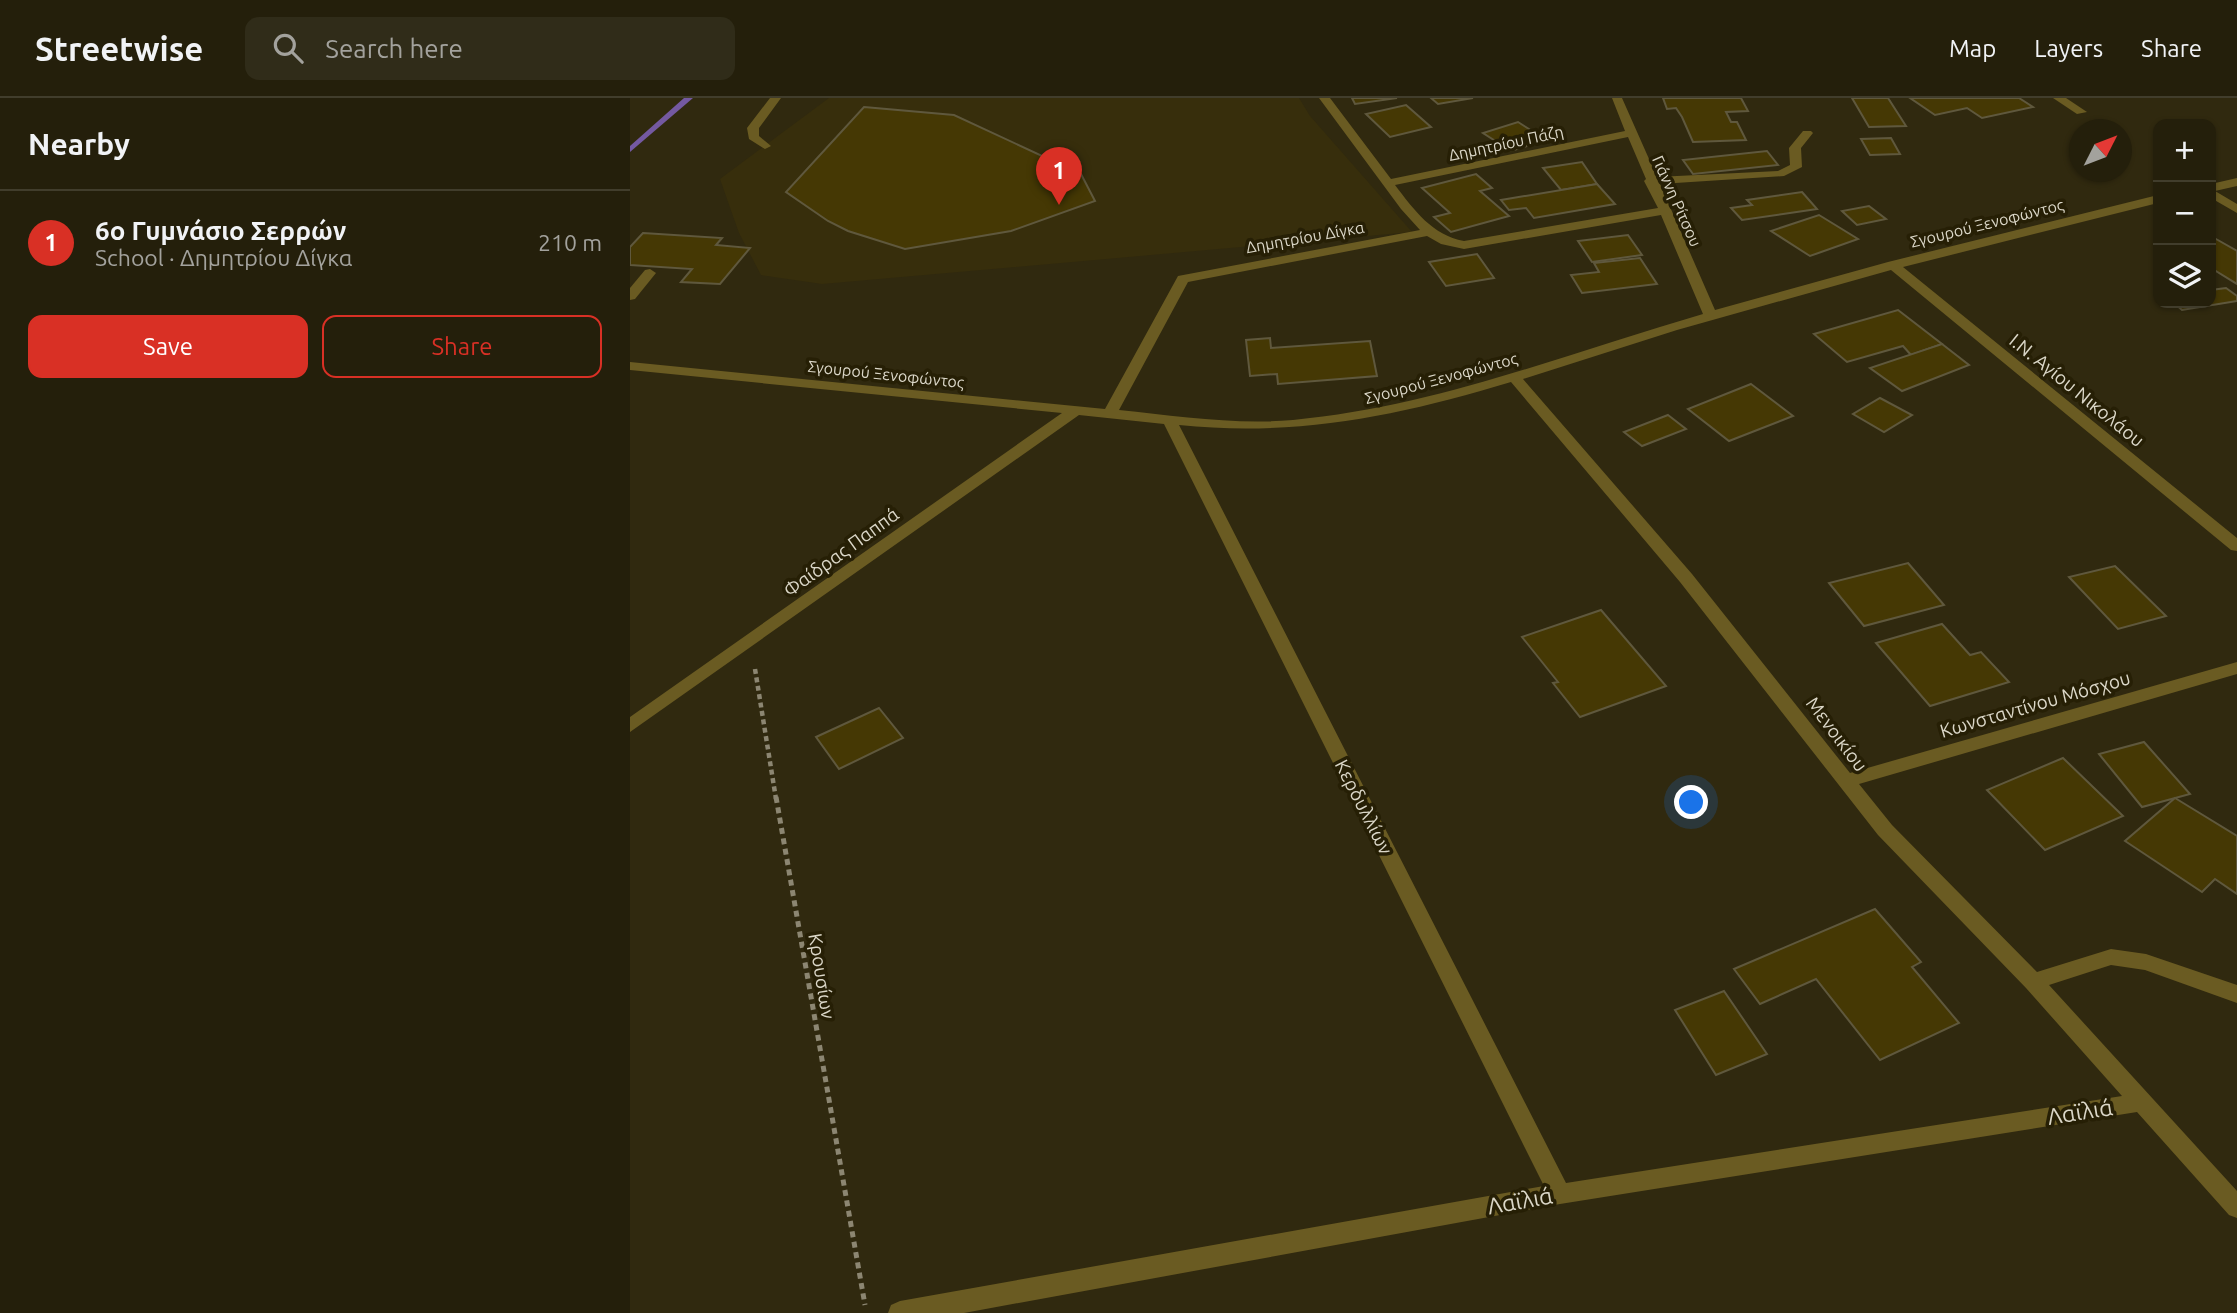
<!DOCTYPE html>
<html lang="en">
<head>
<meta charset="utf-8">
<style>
  :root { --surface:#241f0b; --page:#302c19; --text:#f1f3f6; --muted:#a3a29d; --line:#413d2c; --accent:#d93025 }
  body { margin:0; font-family:Ubuntu,sans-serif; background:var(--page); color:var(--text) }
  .controls { position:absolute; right:21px; top:21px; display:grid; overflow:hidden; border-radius:14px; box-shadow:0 2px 5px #0004 }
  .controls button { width:63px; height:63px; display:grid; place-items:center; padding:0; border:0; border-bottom:2px solid var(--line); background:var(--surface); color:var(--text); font:35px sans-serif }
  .compass { position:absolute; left:1439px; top:21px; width:63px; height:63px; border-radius:50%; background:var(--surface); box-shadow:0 2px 5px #0004; rotate:48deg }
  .you { position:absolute; left:1062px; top:705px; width:24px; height:24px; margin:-18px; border:5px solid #fff; border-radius:50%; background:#1a73e8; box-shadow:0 0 0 10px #1a73e833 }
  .badge { display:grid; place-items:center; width:46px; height:46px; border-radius:50%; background:var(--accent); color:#fff; font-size:23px; font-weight:700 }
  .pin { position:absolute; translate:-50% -58px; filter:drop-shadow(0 2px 4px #0008) }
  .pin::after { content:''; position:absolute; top:37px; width:24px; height:21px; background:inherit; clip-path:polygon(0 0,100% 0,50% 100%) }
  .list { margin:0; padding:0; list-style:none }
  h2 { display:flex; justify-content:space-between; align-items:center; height:91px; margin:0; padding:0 28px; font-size:30px }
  h2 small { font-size:23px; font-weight:400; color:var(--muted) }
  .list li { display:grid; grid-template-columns:46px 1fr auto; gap:21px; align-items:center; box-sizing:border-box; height:105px; padding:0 28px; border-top:2px solid var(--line) }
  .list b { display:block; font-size:26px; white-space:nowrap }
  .list p { margin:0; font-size:23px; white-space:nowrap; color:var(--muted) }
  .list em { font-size:23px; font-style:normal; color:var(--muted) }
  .actions { display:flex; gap:14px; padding:21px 28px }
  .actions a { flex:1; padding:16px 0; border:2px solid var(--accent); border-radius:14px; text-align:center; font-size:24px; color:var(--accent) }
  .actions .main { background:var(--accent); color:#fff }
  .icon { flex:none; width:38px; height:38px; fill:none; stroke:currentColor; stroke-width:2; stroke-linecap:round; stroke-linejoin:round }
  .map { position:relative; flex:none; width:1607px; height:1215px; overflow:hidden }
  header { display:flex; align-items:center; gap:42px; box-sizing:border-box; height:98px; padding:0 35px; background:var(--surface); border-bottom:2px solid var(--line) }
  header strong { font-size:33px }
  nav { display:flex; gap:38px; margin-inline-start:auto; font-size:24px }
  .search { width:490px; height:63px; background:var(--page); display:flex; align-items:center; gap:18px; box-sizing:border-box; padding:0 24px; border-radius:14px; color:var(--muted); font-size:26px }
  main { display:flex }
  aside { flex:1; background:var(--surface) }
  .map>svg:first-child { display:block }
  .built { fill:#372e0c }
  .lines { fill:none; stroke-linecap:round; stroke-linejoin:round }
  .stream { fill:#7459a1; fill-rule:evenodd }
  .building { fill:#453804; stroke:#5f583d; stroke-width:2 }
  .path-far1 { stroke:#8c8672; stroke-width:4.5; stroke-dasharray:5 3.5; stroke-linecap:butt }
  .path { stroke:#8c8672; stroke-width:5; stroke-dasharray:6 4.5; stroke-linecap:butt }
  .minor { fill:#6a5b22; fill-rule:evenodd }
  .labels { text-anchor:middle; stroke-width:7; stroke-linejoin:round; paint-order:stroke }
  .far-street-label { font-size:16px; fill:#dbd7c8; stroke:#261f05 }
  .street-label { font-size:19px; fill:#dbd7c8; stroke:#261f05 }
  .near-street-label { font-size:23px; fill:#dbd7c8; stroke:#261f05 }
</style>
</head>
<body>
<header>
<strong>Streetwise</strong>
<div class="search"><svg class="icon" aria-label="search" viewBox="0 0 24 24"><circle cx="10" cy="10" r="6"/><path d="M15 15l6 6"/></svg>Search here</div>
<nav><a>Map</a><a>Layers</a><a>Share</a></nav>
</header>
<main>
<aside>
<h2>Nearby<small></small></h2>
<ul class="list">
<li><span class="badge">1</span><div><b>6ο Γυμνάσιο Σερρών</b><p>School · Δημητρίου Δίγκα</p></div><em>210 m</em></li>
</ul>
<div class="actions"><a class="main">Save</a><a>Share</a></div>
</aside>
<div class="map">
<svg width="1607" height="1215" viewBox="0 0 1607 1215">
  <rect width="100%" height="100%" fill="#30290f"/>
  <!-- built -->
  <path class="built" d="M199 0H669L680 18 782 134 192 186 131 177 109 135 90 81Z"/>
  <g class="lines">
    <!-- stream -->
    <path class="stream" d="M54 0H63L0 54V48Z"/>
  </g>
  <!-- building -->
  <g class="building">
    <path d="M722 0H767L725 6Z"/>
    <path d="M801 0H843L808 6Z"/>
    <path d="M1033 0H1111L1118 13 1096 14 1101 24H1107L1116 42 1063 44 1052 19 1046 10 1037 11Z"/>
    <path d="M1222 0H1258L1276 28 1239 29Z"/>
    <path d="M1280 0H1389L1403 9 1352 20 1337 10 1305 17Z"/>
    <path d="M776 7 801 29 760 39 736 16Z"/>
    <path d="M234 9 324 17 451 76 465 103 381 133 275 151 218 133 198 123 156 94Z"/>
    <path d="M888 24 916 42 881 53 853 35Z"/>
    <path d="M1261 40 1270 56 1240 57 1231 41Z"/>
    <path d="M1137 53 1148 67 1063 76 1053 62Z"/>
    <path d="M952 64 967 86 931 92 913 70Z"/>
    <path d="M846 76 862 90 850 93 879 118 821 134 804 119 820 115 792 90Z"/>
    <path d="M967 86 985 106 904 120 896 110 879 112 871 102Z"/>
    <path d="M1172 94 1187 111 1112 122 1101 110 1122 107 1117 102Z"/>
    <path d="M1239 108 1256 121 1227 127 1212 113Z"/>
    <path d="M1189 117 1228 141 1180 158 1141 133Z"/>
    <path d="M13 135 92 140 86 147 120 150 90 186 51 184 62 171 0 167V149Z"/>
    <path d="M998 137 1012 157 962 164 948 143Z"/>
    <path d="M1586 141 1607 153V186L1581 170V142Z"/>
    <path d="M847 156 864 180 816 188 799 164Z"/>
    <path d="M1010 160 1027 186 952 195 941 177 969 174 964 165Z"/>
    <path d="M1596 190 1607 198V203L1552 212 1544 205H1581V192Z"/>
    <path d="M1268 212 1312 246 1281 257 1273 248 1217 264 1184 236Z"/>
    <path d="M640 240 641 250 740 243 747 278 648 286 647 276 620 278 616 242Z"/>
    <path d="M1312 246 1339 267 1272 293 1240 270Z"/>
    <path d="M1121 286 1163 318 1099 343 1058 311Z"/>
    <path d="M1250 300 1282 317 1254 334 1223 316Z"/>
    <path d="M1038 317 1056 331 1012 348 994 334Z"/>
    <path d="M1278 465 1314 507 1234 528 1199 485Z"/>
    <path d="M1485 468 1536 518 1488 531 1439 479Z"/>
    <path d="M971 512 1036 588 950 619 923 585 928 584 892 539Z"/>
    <path d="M1312 526 1340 557 1351 554 1379 584 1300 608 1246 545Z"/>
    <path d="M249 610 273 640 209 671 186 639Z"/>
    <path d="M1514 644 1560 696 1512 709 1469 656Z"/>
    <path d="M1433 660 1493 718 1415 752 1357 692Z"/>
    <path d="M1545 700 1607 738V796L1585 781 1572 794 1495 743Z"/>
    <path d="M1245 811 1291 864 1282 869 1329 925 1250 962 1186 881 1130 906 1104 871Z"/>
    <path d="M1094 893 1137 956 1086 977 1045 912Z"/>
  </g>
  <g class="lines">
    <!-- path-far1 -->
    <path class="path-far1" d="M125 571 146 701"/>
    <!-- path -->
    <path class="path" d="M146 699 235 1207"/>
    <!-- minor -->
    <g class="minor">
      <path d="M140 0H151L129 30V38L141 48 135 51 119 41 117 30Z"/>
      <path d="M689 0H700L761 81 995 33 982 0H992L1027 79 1148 73 1160 67 1159 50 1173 33H1181L1183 35 1171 50 1172 69 1154 78 1030 86 1085 212 1258 164 1528 97V105L1273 169 1607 440V453L1601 452 1261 172 1047 232 893 281 1062 476 1220 675 1607 564V576L1229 686 1262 727 1407 874 1481 851 1516 856 1607 887V905L1515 872 1481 867 1419 887 1607 1093V1120L1599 1117 1507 1014 930 1106 334 1215H258L261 1207 270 1203 914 1088 534 326 449 317 0 634V619L432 315 0 272V264L475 311 548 178 790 132 771 111ZM998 39 1016 81 1014 83 1028 110 834 143C802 137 784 112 765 87ZM1031 117 1073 216C938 255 805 309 663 322 605 327 546 318 489 312L558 184 797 138 811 146 834 151ZM881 284 1050 484 1248 737 1396 890 1492 998 936 1085 549 327C667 339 769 318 881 284Z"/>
      <path d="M1423 0H1436L1457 14 1447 16Z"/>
      <path d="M1607 80V88L1585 93 1607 106V115L1581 100V86Z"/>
      <path d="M20 171 26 175 5 201 0 202V190L15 172Z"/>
    </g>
  </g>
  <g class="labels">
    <!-- far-street labels -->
    <g class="far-street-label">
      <text transform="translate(876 45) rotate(-12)" y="6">Δημητρίου Πάζη</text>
      <text transform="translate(1047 103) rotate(66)" y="6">Γιάννη Ρίτσου</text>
      <text transform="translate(1357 125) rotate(-14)" y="6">Σγουρού Ξενοφώντος</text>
      <text transform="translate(675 139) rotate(-10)" y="6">Δημητρίου Δίγκα</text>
      <text transform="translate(256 276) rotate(6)" y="6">Σγουρού Ξενοφώντος</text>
      <text transform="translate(811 280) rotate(-15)" y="6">Σγουρού Ξενοφώντος</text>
    </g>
    <!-- street labels -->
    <g class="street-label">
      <text transform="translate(1447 292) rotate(39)" y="7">Ι.Ν. Αγίου Νικολάου</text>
      <text transform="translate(211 454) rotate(-36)" y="7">Φαίδρας Παππά</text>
      <text transform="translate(1405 606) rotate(-16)" y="7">Κωνσταντίνου Μόσχου</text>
      <text transform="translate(1207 636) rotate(53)" y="7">Μενοικίου</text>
      <text transform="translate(734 709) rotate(63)" y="7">Κερδυλλίων</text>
      <text transform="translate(192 878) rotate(81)" y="7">Κρουσίων</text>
    </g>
    <!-- near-street labels -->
    <g class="near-street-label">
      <text transform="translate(1450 1014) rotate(-9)" y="8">Λαϊλιά</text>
      <text transform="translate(890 1103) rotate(-10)" y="8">Λαϊλιά</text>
    </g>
  </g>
</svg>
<div class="controls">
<button>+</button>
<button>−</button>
<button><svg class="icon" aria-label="layers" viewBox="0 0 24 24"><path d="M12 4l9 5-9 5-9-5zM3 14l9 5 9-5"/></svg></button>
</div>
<svg class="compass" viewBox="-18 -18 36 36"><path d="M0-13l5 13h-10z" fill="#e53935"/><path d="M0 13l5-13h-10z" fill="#a3a29d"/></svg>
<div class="you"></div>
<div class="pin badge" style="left:429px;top:107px">1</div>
</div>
</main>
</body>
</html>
